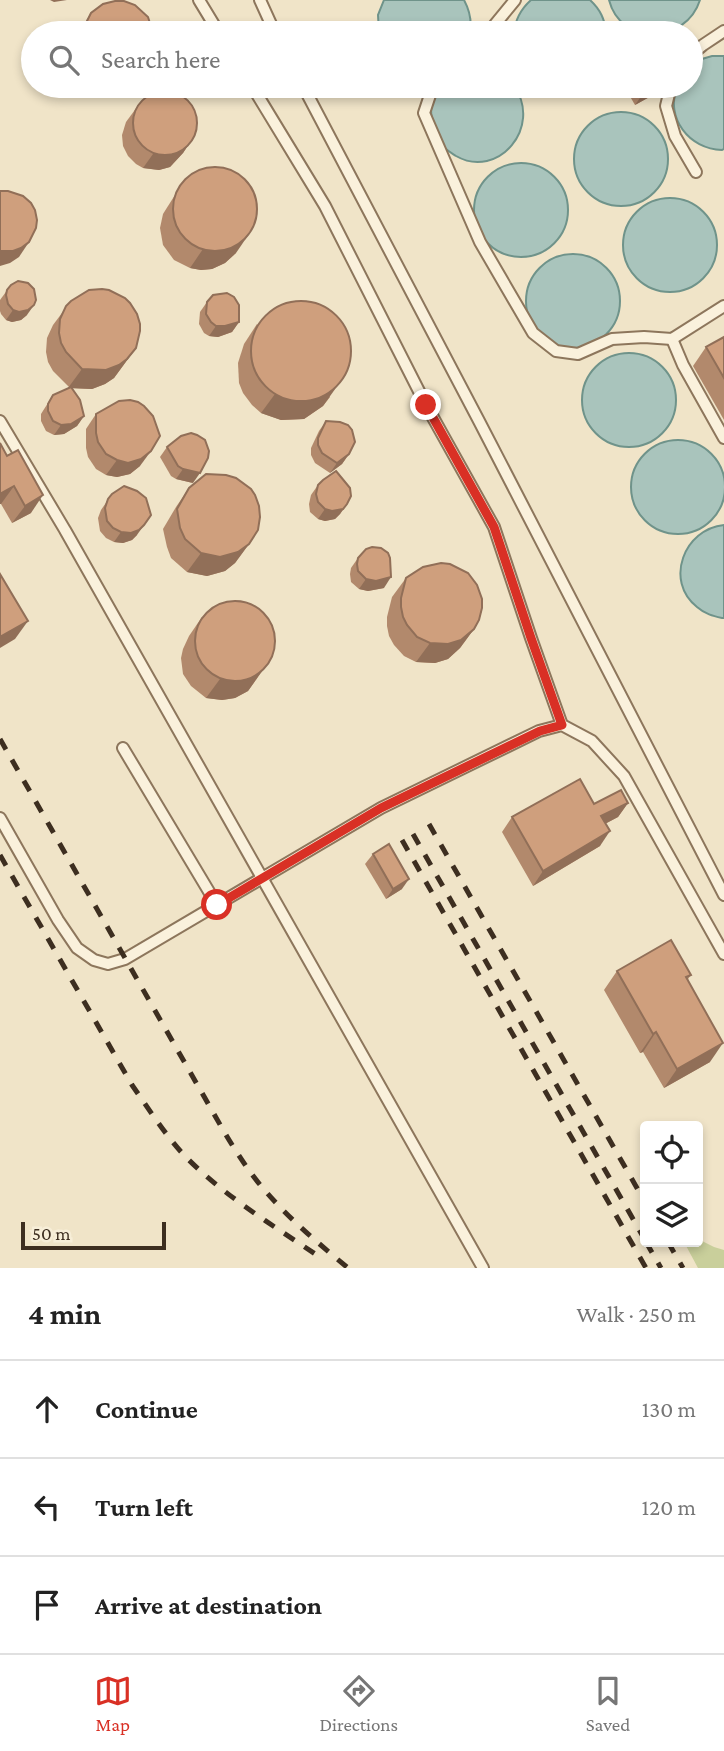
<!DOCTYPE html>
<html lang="en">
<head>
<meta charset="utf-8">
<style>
  :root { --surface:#fff; --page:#f6f6f6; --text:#222; --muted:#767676; --line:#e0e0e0; --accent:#d93025 }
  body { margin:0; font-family:"Crimson Pro",serif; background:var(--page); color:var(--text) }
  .controls { position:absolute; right:21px; bottom:21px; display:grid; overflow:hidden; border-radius:7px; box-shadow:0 4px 10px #0003 }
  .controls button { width:63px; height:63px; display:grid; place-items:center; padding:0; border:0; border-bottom:2px solid var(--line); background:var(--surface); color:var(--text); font:35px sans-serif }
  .scale { position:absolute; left:21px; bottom:18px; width:145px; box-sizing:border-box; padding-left:7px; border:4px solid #3d2e20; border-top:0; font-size:19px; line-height:24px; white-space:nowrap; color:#3d2e20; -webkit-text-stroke:5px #f7eed8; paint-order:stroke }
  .stop { position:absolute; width:21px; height:21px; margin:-16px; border:5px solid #d93025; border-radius:50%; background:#fff }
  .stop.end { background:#d93025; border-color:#fff; box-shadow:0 2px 7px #0008 }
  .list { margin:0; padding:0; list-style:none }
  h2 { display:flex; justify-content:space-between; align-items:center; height:91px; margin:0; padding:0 28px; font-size:30px }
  h2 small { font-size:23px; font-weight:400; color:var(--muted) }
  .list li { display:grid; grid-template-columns:46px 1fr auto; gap:21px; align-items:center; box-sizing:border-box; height:98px; padding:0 28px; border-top:2px solid var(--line) }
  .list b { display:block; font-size:26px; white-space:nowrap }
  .list em { font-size:23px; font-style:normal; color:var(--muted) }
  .icon { flex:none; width:38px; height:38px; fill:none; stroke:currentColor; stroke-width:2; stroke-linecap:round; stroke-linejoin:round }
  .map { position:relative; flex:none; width:724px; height:1268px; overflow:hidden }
  .search { position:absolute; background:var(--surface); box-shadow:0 4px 10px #0003; left:21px; right:21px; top:21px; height:77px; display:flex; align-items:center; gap:18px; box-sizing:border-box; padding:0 24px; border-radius:38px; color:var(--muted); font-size:26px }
  .sheet { height:385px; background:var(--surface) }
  nav { display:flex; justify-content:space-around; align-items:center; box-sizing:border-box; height:98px; border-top:2px solid var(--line); background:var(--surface); font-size:19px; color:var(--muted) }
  nav a { display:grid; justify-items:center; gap:4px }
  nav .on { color:var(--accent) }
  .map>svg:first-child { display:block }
  .green { fill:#c9cf9b }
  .water { fill:#a9c4bc; stroke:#6f938a; stroke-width:2 }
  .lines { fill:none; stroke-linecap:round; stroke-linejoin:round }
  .service-casing { stroke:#8d765c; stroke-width:14 }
  .service { stroke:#faf1dc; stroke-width:10 }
  .rail { stroke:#3d2e20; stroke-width:5; stroke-dasharray:12 12; stroke-linecap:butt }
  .wall { fill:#b2896c }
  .shaded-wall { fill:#916f58 }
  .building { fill:#cf9f7d; stroke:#916f58; stroke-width:2 }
  .route { stroke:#d93025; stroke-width:9 }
</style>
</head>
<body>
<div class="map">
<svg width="724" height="1268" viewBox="0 0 724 1268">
  <rect width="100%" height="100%" fill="#f0e4c8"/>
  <!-- green -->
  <path class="green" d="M698 1239 714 1247 724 1250V1268H698L684 1242H698Z"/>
  <!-- water -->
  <g class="water">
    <path d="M384 0H464C470 11 472 21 470 33H379L378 15Z"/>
    <path d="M531 0H590C601 10 604 19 607 33H514C515 20 521 9 531 0Z"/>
    <path d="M609 0H700C686 44 621 47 609 0Z"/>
    <path d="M712 56H724V149L722 150C689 149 665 118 677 86H691V66L702 59Z"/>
    <path d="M440 86H514C543 127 498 180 456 156 450 152 443 148 439 142 436 138 435 132 434 127 429 111 430 99 440 86Z"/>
    <circle cx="621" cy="159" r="47"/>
    <circle cx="521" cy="210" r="47"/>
    <circle cx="670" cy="245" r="47"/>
    <circle cx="573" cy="301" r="47"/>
    <circle cx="629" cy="400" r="47"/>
    <circle cx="678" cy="487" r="47"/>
    <path d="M724 525V618H722C713 616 705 614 697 607 664 581 684 529 724 525Z"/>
  </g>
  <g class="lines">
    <!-- service casing -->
    <g class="service-casing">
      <g id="service">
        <path d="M199 0 219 33"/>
        <path d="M260 0 275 33"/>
        <path d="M488 33 515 0"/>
        <path d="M691 55 703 45 724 31"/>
        <path d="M252 86 325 206 426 405 494 527 531 638 562 725"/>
        <path d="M303 86 479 421 724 895"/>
        <path d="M433 86 424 113 480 242 533 333 556 351 578 354 612 339 644 337 672 339 724 306"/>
        <path d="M671 86 666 106 675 136 696 172"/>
        <path d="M672 339 683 365 724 438"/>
        <path d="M0 421 65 530 483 1268"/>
        <path d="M123 748 217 905"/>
        <path d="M0 818 58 920 77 948 94 960 108 964 125 959 381 808 539 731 562 725 592 741 624 776 724 954"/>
      </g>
    </g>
    <!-- service -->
    <use href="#service" class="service"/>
    <!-- rail -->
    <g class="rail">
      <path d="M0 739 222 1128C230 1142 239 1156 248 1169 275 1207 312 1238 348 1268"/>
      <path d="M429 824 645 1202"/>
      <path d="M413 834 645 1240"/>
      <path d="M402 840 646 1268"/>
      <path d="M0 855 132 1085C148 1108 164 1133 183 1154 223 1196 276 1227 324 1260"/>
      <path d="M646 1242 661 1268"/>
      <path d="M668 1242 683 1268"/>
    </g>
  </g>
  <!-- wall -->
  <g class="wall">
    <path d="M91 13 153 33H78Z"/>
    <path d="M624 86H665L662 90 635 105Z"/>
    <path d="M137 107 193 138 183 153 170 167 159 170 143 168 136 164 128 156 123 146 122 135 126 122Z"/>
    <path d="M185 179 236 253 225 263 212 269 201 270 190 268 174 260 163 245 160 228 163 214Z"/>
    <path d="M11 285 27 315 21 320 12 322 6 320 1 314 0 311V300Z"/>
    <path d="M71 301 136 348 114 378 105 384 92 389 71 388 84 416 77 426 64 434 54 435 46 431 41 421V414L53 395 70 388 53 371 48 362 46 352 47 338 53 325Z"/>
    <path d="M207 302 239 322 232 332 218 337 209 336 204 333 199 324 200 312Z"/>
    <path d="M257 324 330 397 323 406 304 419 281 420 261 413 252 405 243 393 239 383 238 363 244 344Z"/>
    <path d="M724 337V420L693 366 706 347Z"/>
    <path d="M96 414 140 466 130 474 117 477 106 475 96 469 88 457 86 448V429Z"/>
    <path d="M326 421 349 454 342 464 330 473 315 463 311 455V448L319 431Z"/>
    <path d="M0 443 31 513 12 523 1 504Z"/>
    <path d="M167 447 193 483 176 479 171 476 160 457Z"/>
    <path d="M318 485 347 504 340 514 335 519 325 521 318 519 310 512 309 504 311 495Z"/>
    <path d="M189 488 249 544 235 563 225 571 207 576 187 572 171 558 167 547 163 529 176 507Z"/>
    <path d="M112 494 137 535 132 540 123 543 114 542 106 538 100 531 98 518 101 510Z"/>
    <path d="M358 558 384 588 368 591 359 589 351 582 350 574 351 568Z"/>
    <path d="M406 578 474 629 460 648 448 659 435 663 416 662 404 656 394 645 389 636 387 626V617L392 597Z"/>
    <path d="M202 617 272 657 248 691 235 698 222 700 206 698 191 686 183 674 181 658 183 649 189 636Z"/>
    <path d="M628 803 618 817 605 824 600 846 533 886 502 832 512 817 594 804Z"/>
    <path d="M373 854 402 889 386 899 365 864Z"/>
    <path d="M617 971 691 975 688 979 710 1062 664 1088 643 1052 640 1053 604 990Z"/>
  </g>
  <!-- shaded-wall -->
  <g class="shaded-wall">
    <path d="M50 0H67L54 2Z"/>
    <path d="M658 86H665L662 90 635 105 642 95Z"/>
    <path d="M193 138 183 153 170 167 159 170 143 168 153 154Z"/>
    <path d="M249 234 236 253 225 263 212 269 201 270 190 268 203 249Z"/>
    <path d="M29 242 19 257 10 263 0 266V251Z"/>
    <path d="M34 305 27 315 21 320 12 322 6 320 13 310Z"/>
    <path d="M239 322 232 332 218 337 209 336 216 326Z"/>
    <path d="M136 348 114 378 105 384 92 389 68 388 82 369Z"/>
    <path d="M343 378 323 406 304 419 281 420 261 413 275 394Z"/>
    <path d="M84 416 77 426 64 434 54 435 61 425Z"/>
    <path d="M151 451 140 466 130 474 117 477 106 475 117 460Z"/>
    <path d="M349 454 342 464 330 473 337 463Z"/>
    <path d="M183 469 200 473 193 483 176 479Z"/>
    <path d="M14 486 1 504H0V494Z"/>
    <path d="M43 495 31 513 12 523 25 506Z"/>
    <path d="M347 504 340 514 335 519 325 521 318 519 325 509Z"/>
    <path d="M144 525 137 535 132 540 123 543 114 542 121 532Z"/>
    <path d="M249 544 235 563 225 571 207 576 187 572 201 553Z"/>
    <path d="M391 577 384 588 368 591 359 589 366 579Z"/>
    <path d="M28 621 15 639 0 648V637Z"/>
    <path d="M474 629 460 648 448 659 435 663 416 662 430 643Z"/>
    <path d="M272 657 248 691 235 698 222 700 206 698 220 679Z"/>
    <path d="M628 803 618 817 591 831 601 816Z"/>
    <path d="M610 831 600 846 533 886 543 871Z"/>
    <path d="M409 879 402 889 386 899 393 889Z"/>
    <path d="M656 1032 643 1052 640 1053 653 1034Z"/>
    <path d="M723 1043 710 1062 664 1088 677 1069Z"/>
  </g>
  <!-- building -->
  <g class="building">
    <path d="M115 1H124L135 5 148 17 153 33H84L87 21 91 13 103 4Z"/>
    <path d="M637 86H658L642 95Z"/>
    <circle cx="165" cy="123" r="32"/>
    <circle cx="215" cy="209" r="42"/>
    <path d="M0 191H8L23 196 31 203 35 210 37 220 36 228 29 242 21 248 13 251H0Z"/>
    <path d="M18 281 28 283 34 289 36 300 34 305 28 310 19 312 13 310 8 304 6 295 7 290 11 285Z"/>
    <path d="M102 289 109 290 125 298 130 303 137 314 140 324V331L136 348 127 359 119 365 106 370 82 369 66 352 61 343 59 333 60 319 66 306 71 301 89 290Z"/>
    <path d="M227 293 234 297 239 305V322L225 326H216L211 322 206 314 207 302 213 295Z"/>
    <circle cx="301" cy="351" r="50"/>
    <path d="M724 337V378L706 347Z"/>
    <path d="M71 387 80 400 84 416 71 424 61 425 53 421 48 411V404L53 395Z"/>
    <path d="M130 400 138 402 144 406 153 416 160 436 151 451 141 459 128 463 117 460 106 454 98 442 96 433V414L119 401Z"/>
    <path d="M326 421 340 422 348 425 352 430 355 442 349 454 337 463 322 453 318 445V438Z"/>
    <path d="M191 433 197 435 205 440 209 451 208 458 200 473 183 469 178 466 167 447 181 436Z"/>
    <path d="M0 443 7 456 18 450 43 495 25 506 14 486 0 494Z"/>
    <path d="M336 471 350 488 351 496 347 504 343 509 332 511 325 509 318 502 316 494 318 485 323 480Z"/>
    <path d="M206 474 226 475 236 478 251 489 255 495 259 506 260 517 258 530 249 544 238 552 220 557 201 553 185 539 180 528 177 509 189 488Z"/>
    <path d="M124 486 137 491 146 498 151 515 144 525 139 530 131 533 121 532 113 528 107 521 105 508 108 499 112 494Z"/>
    <path d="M372 547 381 548 388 553 390 558 391 577 376 581 366 579 358 571 357 564 358 558 366 549Z"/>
    <path d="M441 563 450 564 468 573 477 585 482 599V608L479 620 474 629 461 640 448 644 430 643 417 637 407 625 403 617 401 607V598L406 578 423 567Z"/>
    <path d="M0 574 28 621 0 637Z"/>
    <circle cx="235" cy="641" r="40"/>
    <path d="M580 779 594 804 621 790 628 803 601 816 610 831 543 871 512 817Z"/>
    <path d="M389 844 409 879 393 889 373 854Z"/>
    <path d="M671 940 691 975 686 977 723 1043 677 1069 656 1032 653 1034 617 971Z"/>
  </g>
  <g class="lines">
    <!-- route -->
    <path class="route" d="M217 905 381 808 540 731 562 725 531 638 494 527 426 405"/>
  </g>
</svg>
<div class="controls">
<button><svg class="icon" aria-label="locate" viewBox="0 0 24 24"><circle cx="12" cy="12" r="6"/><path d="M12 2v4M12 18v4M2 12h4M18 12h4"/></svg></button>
<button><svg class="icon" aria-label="layers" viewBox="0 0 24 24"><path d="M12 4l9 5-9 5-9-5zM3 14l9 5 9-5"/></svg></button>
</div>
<div class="scale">50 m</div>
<div class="stop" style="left:217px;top:905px"></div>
<div class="stop end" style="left:426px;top:405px"></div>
<div class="search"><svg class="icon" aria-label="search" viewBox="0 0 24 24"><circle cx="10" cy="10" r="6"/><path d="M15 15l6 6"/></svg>Search here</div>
</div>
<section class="sheet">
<h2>4 min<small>Walk · 250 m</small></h2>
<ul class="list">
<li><svg class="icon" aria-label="ahead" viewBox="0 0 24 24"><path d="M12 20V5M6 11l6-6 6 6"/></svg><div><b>Continue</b></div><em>130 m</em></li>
<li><svg class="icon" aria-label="left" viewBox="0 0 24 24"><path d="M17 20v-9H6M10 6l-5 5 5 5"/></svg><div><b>Turn left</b></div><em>120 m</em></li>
<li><svg class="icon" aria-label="arrive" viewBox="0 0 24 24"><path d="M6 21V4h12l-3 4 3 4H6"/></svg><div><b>Arrive at destination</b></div></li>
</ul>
</section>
<nav>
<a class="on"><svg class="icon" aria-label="map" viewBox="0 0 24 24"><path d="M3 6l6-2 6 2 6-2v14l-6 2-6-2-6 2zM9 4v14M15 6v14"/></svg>Map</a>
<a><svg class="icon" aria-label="directions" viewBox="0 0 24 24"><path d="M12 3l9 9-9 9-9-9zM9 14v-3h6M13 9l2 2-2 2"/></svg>Directions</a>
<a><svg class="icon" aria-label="saved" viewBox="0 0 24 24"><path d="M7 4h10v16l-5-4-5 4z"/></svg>Saved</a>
</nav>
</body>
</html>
